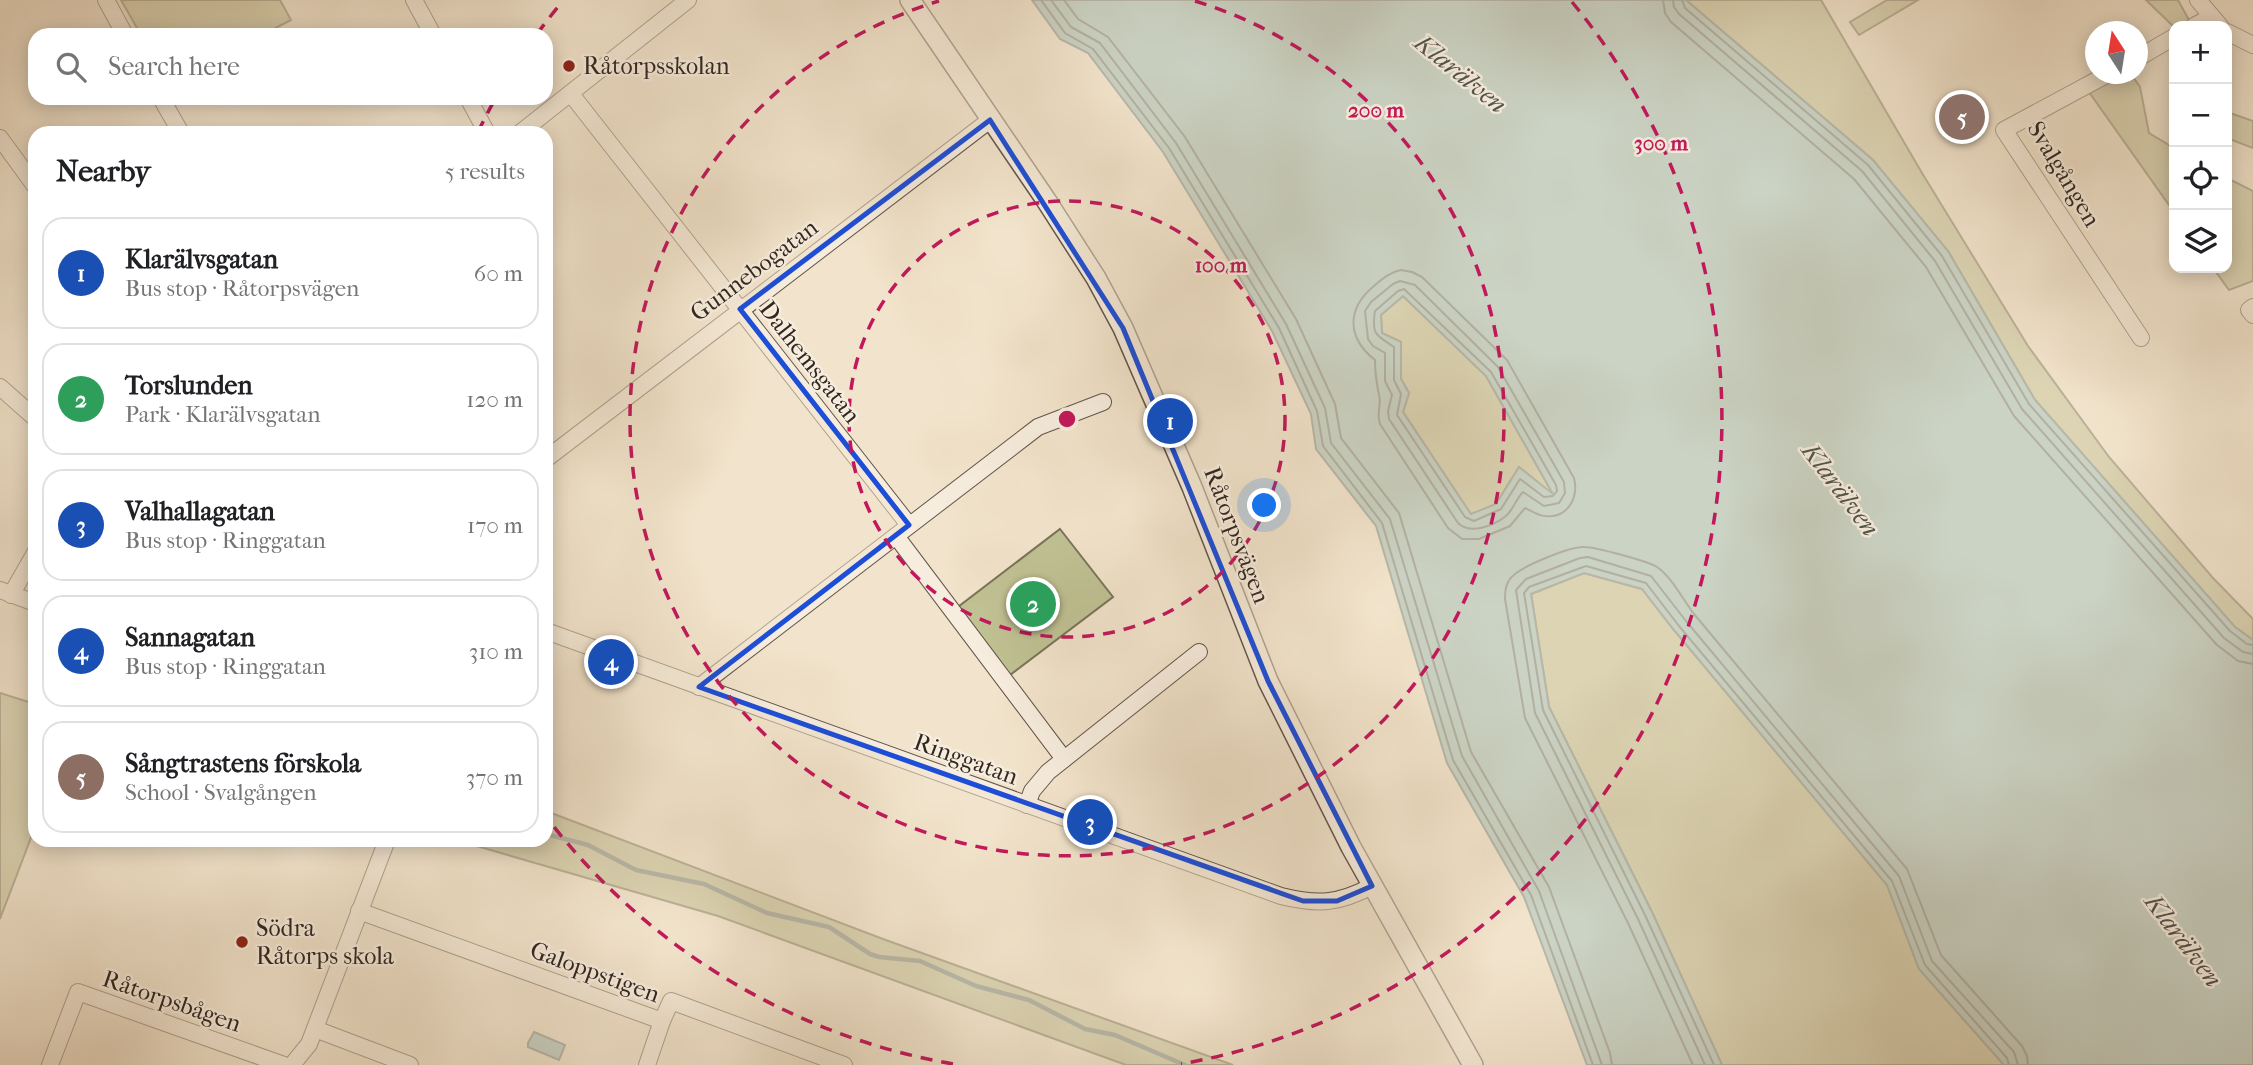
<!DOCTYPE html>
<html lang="en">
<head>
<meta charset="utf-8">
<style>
  :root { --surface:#fff; --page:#f6f6f6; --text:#202124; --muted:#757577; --line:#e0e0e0; --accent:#b45309 }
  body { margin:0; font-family:"IM FELL French Canon",serif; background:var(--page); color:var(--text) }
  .controls { position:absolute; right:21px; top:21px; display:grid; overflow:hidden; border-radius:14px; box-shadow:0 4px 18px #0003 }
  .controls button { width:63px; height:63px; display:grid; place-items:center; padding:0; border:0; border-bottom:2px solid var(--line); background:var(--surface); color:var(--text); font:35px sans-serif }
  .compass { position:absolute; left:2085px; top:21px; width:63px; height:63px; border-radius:50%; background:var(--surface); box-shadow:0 4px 18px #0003; rotate:348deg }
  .you { position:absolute; left:1265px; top:506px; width:24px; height:24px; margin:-18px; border:5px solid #fff; border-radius:50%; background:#1a73e8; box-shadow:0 0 0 10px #1a73e833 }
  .badge { display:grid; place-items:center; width:46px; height:46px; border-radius:50%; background:var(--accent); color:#fff; font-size:23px; font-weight:700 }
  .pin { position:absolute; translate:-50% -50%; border:4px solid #fff; box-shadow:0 2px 7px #0006 }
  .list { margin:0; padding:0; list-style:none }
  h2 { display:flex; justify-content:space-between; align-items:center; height:91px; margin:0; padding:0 28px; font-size:30px }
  h2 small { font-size:23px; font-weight:400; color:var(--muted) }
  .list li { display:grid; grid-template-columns:46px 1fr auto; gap:21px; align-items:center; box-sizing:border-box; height:112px; margin:0 14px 14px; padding:0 14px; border:2px solid var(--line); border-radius:21px }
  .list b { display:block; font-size:26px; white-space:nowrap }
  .list p { margin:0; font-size:23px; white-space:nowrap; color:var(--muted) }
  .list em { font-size:23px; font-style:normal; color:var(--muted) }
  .icon { flex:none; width:38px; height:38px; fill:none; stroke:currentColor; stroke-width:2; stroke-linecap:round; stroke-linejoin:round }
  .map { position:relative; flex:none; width:2253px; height:1065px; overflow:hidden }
  .search { position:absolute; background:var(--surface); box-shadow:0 4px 18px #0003; left:28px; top:28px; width:525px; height:77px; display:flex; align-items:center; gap:18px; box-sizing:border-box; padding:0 24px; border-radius:21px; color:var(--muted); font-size:26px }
  .panel { position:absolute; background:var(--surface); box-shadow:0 4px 18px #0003; left:28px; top:126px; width:525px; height:721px; border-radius:21px }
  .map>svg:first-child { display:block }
  .green { fill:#c0c294; stroke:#79745a; stroke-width:2 }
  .water { fill:#9bbebb; stroke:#71827d; stroke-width:2; fill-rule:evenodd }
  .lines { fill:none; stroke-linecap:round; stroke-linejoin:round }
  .shore { stroke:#66726d; stroke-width:2 }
  .stream { stroke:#71827d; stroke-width:4.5 }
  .minor-casing { stroke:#62564a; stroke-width:18 }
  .tertiary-casing { stroke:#62564a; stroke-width:22 }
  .minor { stroke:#f7edde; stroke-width:16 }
  .tertiary { stroke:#f7edde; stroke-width:19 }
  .marked { fill:none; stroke:#1d4ed8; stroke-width:5; stroke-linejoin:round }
  .ring { fill:none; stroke:#c2185b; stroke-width:3.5; stroke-dasharray:12 9 }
  .poi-dot { fill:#8f2418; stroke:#f7edde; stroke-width:2.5 }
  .labels { text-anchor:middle; stroke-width:5; stroke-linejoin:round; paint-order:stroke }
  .poi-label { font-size:24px; fill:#32271f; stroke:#f7edde; text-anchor:start }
  .street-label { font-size:24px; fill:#32271f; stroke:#f7edde }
  .water-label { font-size:26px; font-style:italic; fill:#52544e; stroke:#f7edde }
  .centre { fill:#c2185b; stroke:#f7edde; stroke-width:3.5 }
  .ring-label { font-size:21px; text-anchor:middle; font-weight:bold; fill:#c2185b; stroke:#f7edde; stroke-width:5; stroke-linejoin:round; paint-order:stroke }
</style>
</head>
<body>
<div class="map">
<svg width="2253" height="1065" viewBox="0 0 2253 1065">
  <rect width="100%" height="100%" fill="#f2e4cc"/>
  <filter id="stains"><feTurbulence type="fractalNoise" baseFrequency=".00286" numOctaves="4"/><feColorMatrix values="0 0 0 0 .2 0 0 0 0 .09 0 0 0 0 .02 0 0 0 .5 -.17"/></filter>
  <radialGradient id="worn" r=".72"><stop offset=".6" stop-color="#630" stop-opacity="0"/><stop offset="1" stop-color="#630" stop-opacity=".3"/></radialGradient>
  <!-- green -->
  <g class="green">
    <path d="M121 0H280L291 20 262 35H141Z"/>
    <path d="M1686 0H1821L1922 173 2028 346 2109 457 2213 578 2253 619V640L2235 627 2035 400 1948 251 1873 160Z"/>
    <path d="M1887 0H1918L1859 35 1850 22Z"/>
    <path d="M2146 0H2178L2190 22 2174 27Z"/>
    <path d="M2122 74H2131L2140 87 2149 133 2174 148V212L2089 92Z"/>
    <path d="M2227 112 2253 121V148L2227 138Z"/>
    <path d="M2227 178 2253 191V281L2229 290 2213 268H2227Z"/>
    <path d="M1403 296 1486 376 1554 496 1519 467 1496 504 1471 515 1403 412 1409 393 1401 379V342L1382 333 1381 315Z"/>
    <path d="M1060 529 1113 597 1006 678 954 610Z"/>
    <path d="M1584 573 1642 589 1674 630 1887 885 1919 969 2004 1065H1722L1652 912 1549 707 1531 594Z"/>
    <path d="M0 693 35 704V827L0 919Z"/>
    <path d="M546 811 883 939 1233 1065H1126L718 916 456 840H546Z"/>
  </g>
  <!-- water -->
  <g class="water">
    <path d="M1032 0H1686L1873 160 1948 251 2035 400 2235 627 2253 640V1065H2004L1919 969 1887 885 1674 630 1642 589 1584 573 1531 594 1549 707 1652 912 1722 1065H1587L1524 897 1447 763 1376 526 1316 449 1311 414 1272 331 1163 152 1088 53 1060 39ZM1403 296 1486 376 1553 494 1519 467 1496 504 1471 514 1403 412 1409 393 1401 379V342L1382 333 1381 315Z"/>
    <path d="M534 1032 565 1045 559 1060 528 1047V1043Z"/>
  </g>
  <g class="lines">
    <!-- shore -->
    <g class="shore">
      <path d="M1041 0 1065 33 1093 49 1169 148 1279 328 1317 411 1323 446 1382 523 1453 760 1531 895 1593 1065"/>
      <path d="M1051 0 1071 27 1100 43 1176 143 1286 324 1325 408 1331 443 1390 519 1462 756 1539 891 1602 1065"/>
      <path d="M1064 0 1078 19 1108 37 1185 137 1296 319 1335 404 1341 438 1399 513 1471 752 1549 887 1610 1053 1612 1065"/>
      <path d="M1663 0 1665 13 1671 22 1854 179 1926 267 2014 416 2217 645 2238 661 2253 664"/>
      <path d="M1673 0 1674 7 1679 14 1862 171 1935 261 2022 409 2224 638 2243 652 2253 654"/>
      <path d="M1682 0 1685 8 1868 165 1942 256 2029 404 2230 631 2247 644 2253 645"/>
      <path d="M1401 270 1412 272 1422 277 1507 360 1574 478C1579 498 1567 519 1545 516 1538 516 1532 511 1525 508L1510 526 1479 539H1462L1448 528 1380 424C1376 412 1382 404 1379 395 1376 379 1375 376 1375 360 1347 338 1346 309 1374 286 1382 279 1390 272 1401 270Z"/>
      <path d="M1400 281 1415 285 1498 367 1564 482 1565 493 1559 503 1544 506 1523 492C1516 499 1513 510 1506 516 1493 526 1470 535 1458 523L1389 419 1388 411 1392 395 1385 381V353L1373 346 1368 339 1365 311 1371 302 1393 284Z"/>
      <path d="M1404 289 1491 372 1556 485 1557 491 1553 496 1544 497 1520 479 1501 509 1474 521 1465 517 1397 415 1401 394 1394 380V347C1377 335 1371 336 1375 311L1398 291Z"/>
      <path d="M1693 1065 1628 923 1525 718 1505 599C1505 590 1506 581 1514 575 1523 566 1571 546 1584 547 1595 547 1648 561 1657 567 1672 577 1683 600 1694 614L1907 869 1941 955 2022 1046 2027 1056 2028 1065"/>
      <path d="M1705 1065 1638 919 1535 713 1516 590 1526 579 1580 558 1588 557 1651 576 1686 621 1899 876 1932 961 2014 1052 2018 1065"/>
      <path d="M1714 1065 1645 915 1543 710 1524 593 1529 587 1586 566 1646 583 1679 626 1892 881 1925 965 2007 1058 2009 1065"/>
    </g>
    <!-- stream -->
    <path class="stream" d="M546 834 588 845 636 870 704 884 767 913 829 927 870 954 879 957 920 961 976 986 1029 1000 1085 1029 1115 1035 1185 1065"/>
    <!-- minor casing -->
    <g class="minor-casing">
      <g id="minor">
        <path d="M106 0 125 35"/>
        <path d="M414 0 433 35"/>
        <path d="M2198 0 2220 26"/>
        <path d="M2194 26 2211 17"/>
        <path d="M2227 32 2253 45"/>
        <path d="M2138 58 2174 37"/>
        <path d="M2108 74 2004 130 2141 338"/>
        <path d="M571 94 909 525"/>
        <path d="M161 98 181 133"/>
        <path d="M468 98 487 133"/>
        <path d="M520 133 688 0"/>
        <path d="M0 138 35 186"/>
        <path d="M2253 307 2249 310 2253 315"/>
        <path d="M0 387 35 418"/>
        <path d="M546 459 990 120"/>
        <path d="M896 536 1064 759"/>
        <path d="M0 590 35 603"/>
        <path d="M11 595 35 553"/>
        <path d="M546 631 1281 896C1318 905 1338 904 1372 886"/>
        <path d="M699 687 1038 427 1103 402"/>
        <path d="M1027 805 1032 791 1048 772 1199 652"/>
        <path d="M359 911 662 1021 671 1001 844 1065"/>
        <path d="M315 1029 410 1065"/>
        <path d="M50 1065 78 992 284 1065"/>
        <path d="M292 1065 309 1044 387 840"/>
        <path d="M647 1065 662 1021"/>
      </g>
    </g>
    <!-- tertiary casing -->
    <g class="tertiary-casing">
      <path id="tertiary" d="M910 0 1046 200 1096 278 1123 328 1192 487 1268 681 1351 847 1473 1065"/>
    </g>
    <!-- minor -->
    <use href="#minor" class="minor"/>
    <!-- tertiary -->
    <use href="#tertiary" class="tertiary"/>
  </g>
  <!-- marked area -->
  <path d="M0 0H2253V1065H0ZM990 120 1123 328 1268 681 1372 886 1337 901H1303L699 687 909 525 740 309Z" fill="#f2e4cc" fill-opacity=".55" fill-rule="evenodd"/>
  <path class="marked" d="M990 120 1123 328 1268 681 1372 886 1337 901H1303L699 687 909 525 740 309Z"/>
  <!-- distance rings -->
  <g class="ring">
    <circle cx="1067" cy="419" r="218"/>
    <path d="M1195 1A437 437 0 1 1 939 1"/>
    <path d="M953 1064A655 655 0 0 1 547 818M478 132A655 655 0 0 1 494 101M537 34A655 655 0 0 1 562 2M1572 2A655 655 0 0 1 1181 1064"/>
  </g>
  <!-- markers -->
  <g class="poi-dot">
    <circle cx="569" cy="66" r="7"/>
    <circle cx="242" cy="942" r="7"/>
  </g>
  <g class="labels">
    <!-- poi labels -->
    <g class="poi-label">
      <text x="583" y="74">Råtorpsskolan</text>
      <text x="256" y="936">Södra<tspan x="256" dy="28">Råtorps skola</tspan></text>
    </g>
    <!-- street labels -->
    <g class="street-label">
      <text transform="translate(2064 174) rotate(59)" y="8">Svalgången</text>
      <text transform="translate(754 270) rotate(-37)" y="8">Gunnebogatan</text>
      <text transform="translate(810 362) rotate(52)" y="8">Dalhemsgatan</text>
      <text transform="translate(1237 535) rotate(69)" y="8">Råtorpsvägen</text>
      <text transform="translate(966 759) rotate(20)" y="8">Ringgatan</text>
      <text transform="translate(595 972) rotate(20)" y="8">Galoppstigen</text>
      <text transform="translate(172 1001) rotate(19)" y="8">Råtorpsbågen</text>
    </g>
    <!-- water labels -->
    <g class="water-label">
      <text transform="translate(1461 73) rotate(39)" y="9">Klarälven</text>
      <text transform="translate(1841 489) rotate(53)" y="9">Klarälven</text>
      <text transform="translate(2184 940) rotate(53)" y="9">Klarälven</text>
    </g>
  </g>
  <circle cx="1067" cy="419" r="10" class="centre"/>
  <g class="ring-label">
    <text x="1376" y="117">200 m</text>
    <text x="1661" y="150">300 m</text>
    <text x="1221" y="272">100 m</text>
  </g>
  <rect width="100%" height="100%" filter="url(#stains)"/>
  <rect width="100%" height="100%" fill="url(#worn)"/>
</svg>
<div class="controls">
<button>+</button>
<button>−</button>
<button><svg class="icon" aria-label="locate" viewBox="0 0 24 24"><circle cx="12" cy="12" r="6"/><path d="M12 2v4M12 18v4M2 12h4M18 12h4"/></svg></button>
<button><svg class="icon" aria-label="layers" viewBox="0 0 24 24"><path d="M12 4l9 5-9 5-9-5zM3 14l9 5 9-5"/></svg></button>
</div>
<svg class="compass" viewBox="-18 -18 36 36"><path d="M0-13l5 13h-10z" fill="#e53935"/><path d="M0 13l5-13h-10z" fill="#757577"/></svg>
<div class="you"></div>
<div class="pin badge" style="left:1170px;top:421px;background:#1a4fb4">1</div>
<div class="pin badge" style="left:1033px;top:604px;background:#2e9e5b">2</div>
<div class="pin badge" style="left:1090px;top:822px;background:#1a4fb4">3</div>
<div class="pin badge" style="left:611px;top:662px;background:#1a4fb4">4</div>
<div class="pin badge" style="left:1962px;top:117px;background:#8d6e63">5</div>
<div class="search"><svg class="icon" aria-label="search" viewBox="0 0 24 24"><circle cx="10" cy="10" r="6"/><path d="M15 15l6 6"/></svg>Search here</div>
<section class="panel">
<h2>Nearby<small>5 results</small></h2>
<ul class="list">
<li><span class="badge" style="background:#1a4fb4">1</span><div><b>Klarälvsgatan</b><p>Bus stop · Råtorpsvägen</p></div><em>60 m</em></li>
<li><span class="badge" style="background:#2e9e5b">2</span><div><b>Torslunden</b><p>Park · Klarälvsgatan</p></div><em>120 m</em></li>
<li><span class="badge" style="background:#1a4fb4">3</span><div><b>Valhallagatan</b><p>Bus stop · Ringgatan</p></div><em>170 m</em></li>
<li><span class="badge" style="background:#1a4fb4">4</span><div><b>Sannagatan</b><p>Bus stop · Ringgatan</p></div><em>310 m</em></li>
<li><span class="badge" style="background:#8d6e63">5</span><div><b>Sångtrastens förskola</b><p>School · Svalgången</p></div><em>370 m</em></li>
</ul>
</section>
</div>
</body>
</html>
